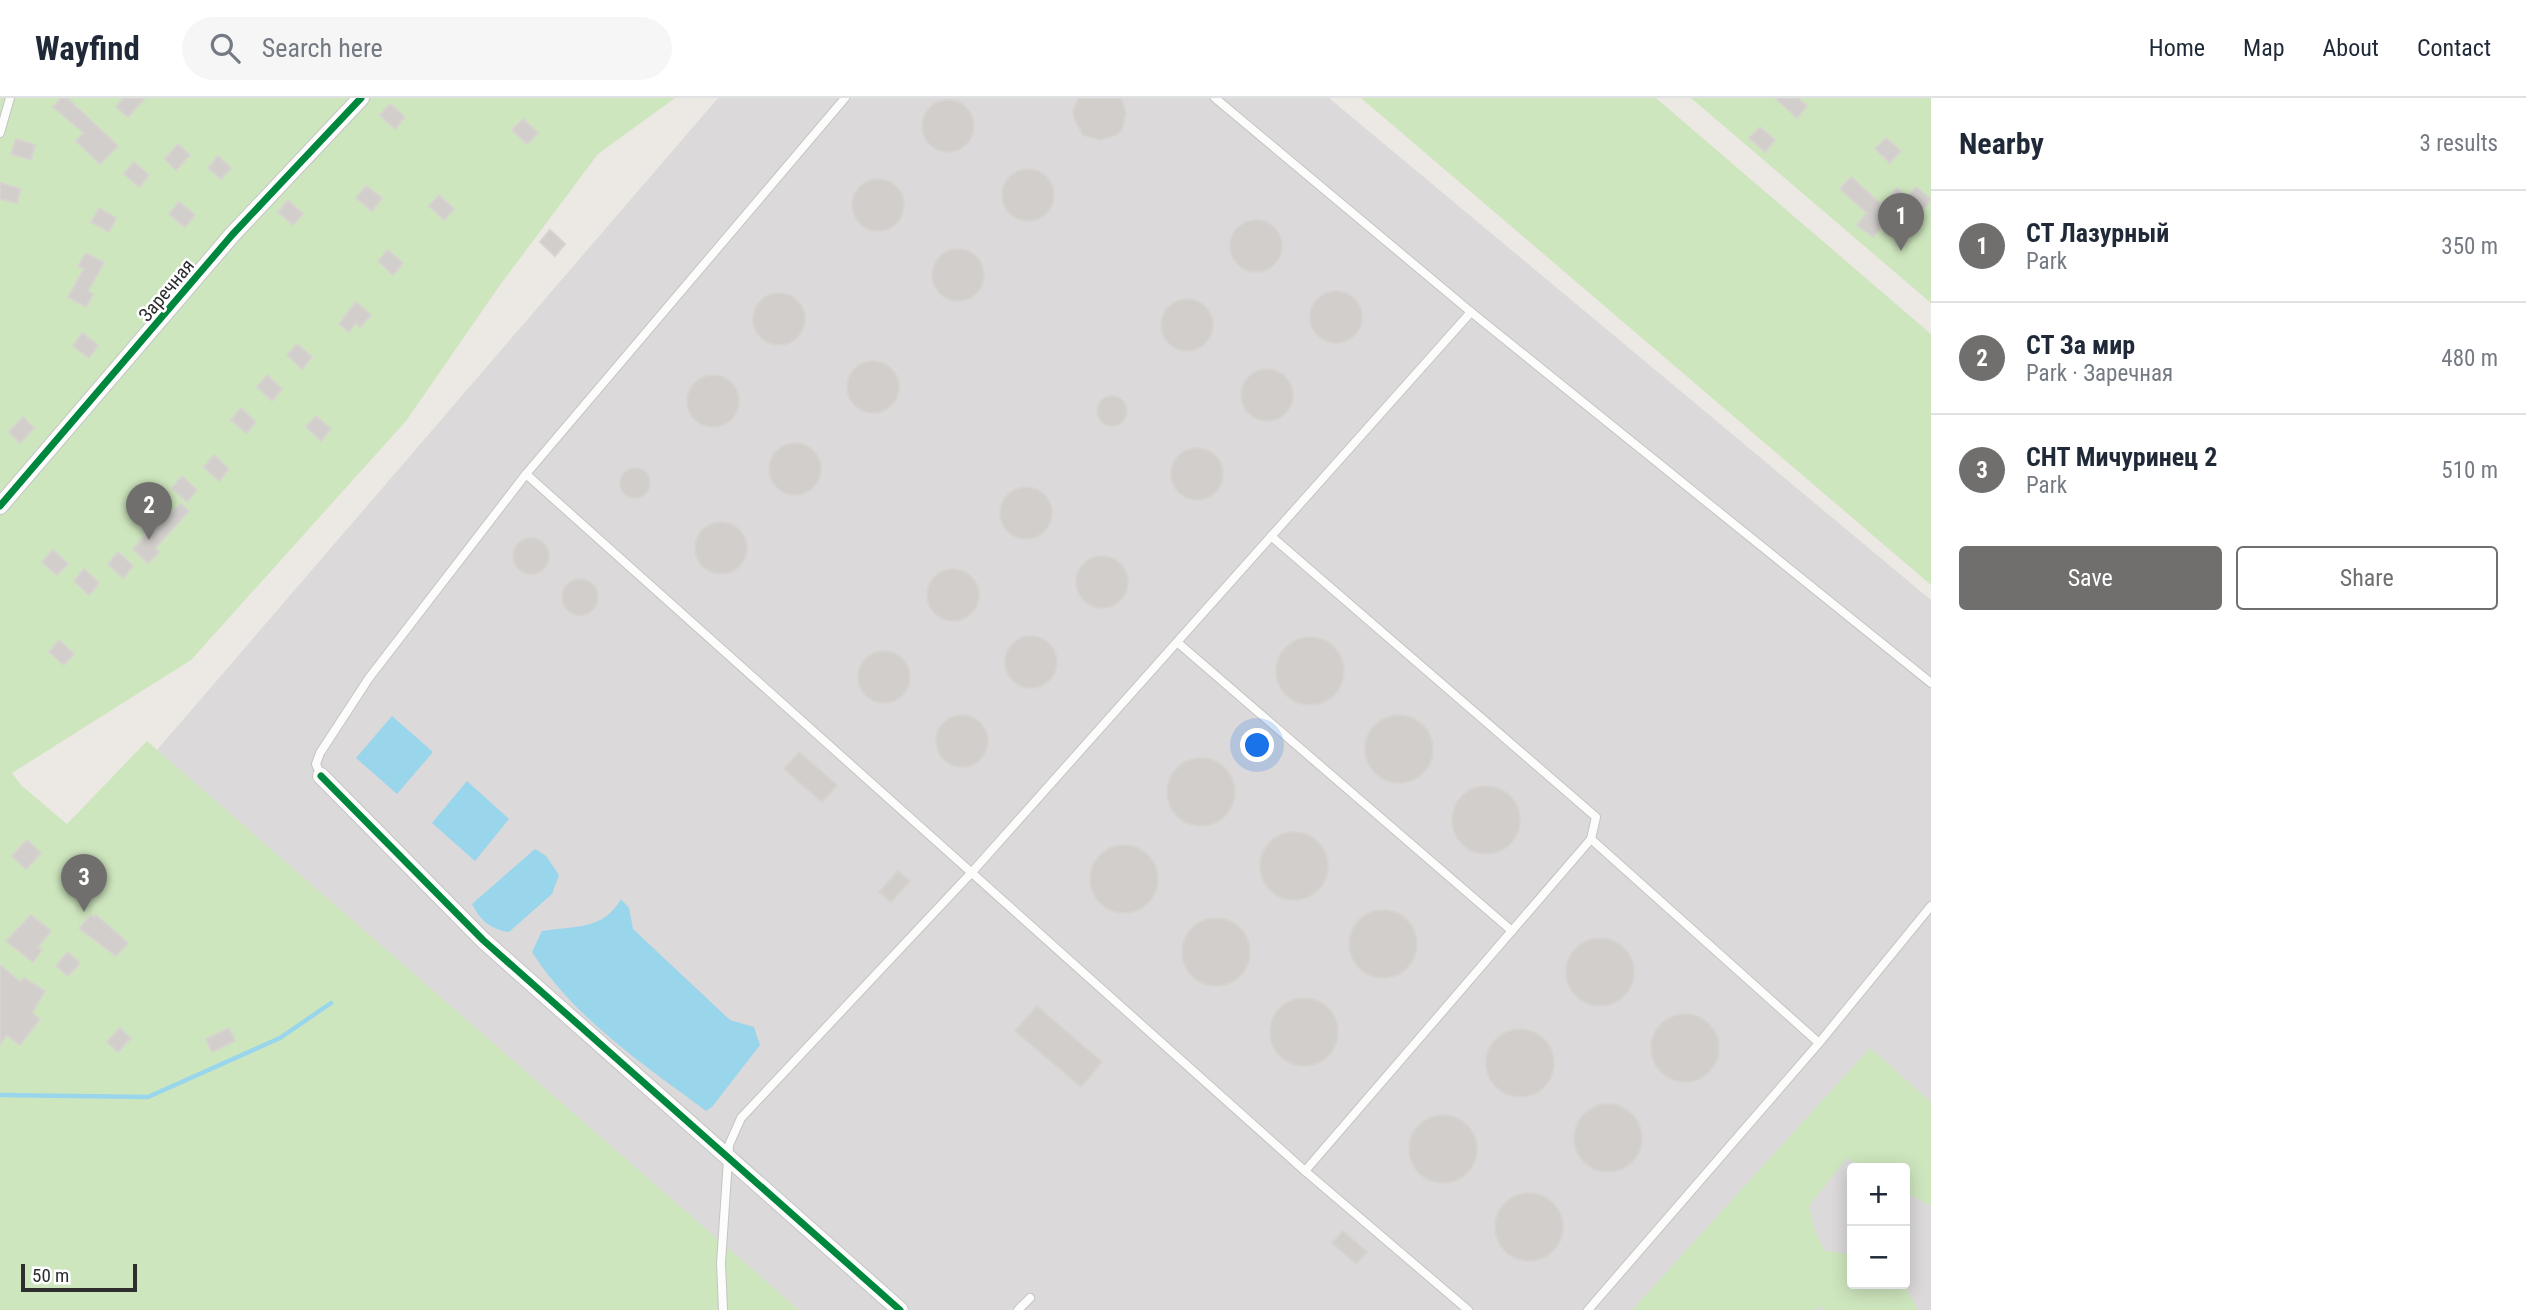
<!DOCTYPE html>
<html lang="en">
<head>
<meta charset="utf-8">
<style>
  :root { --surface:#fff; --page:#f6f6f7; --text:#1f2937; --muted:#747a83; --line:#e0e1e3; --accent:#706f6e }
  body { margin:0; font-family:"Roboto Condensed",sans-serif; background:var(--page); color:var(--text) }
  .controls { position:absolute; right:21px; bottom:21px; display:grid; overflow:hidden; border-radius:7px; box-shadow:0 4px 18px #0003 }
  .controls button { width:63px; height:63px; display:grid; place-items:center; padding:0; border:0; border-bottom:2px solid var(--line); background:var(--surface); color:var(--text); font:35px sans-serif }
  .scale { position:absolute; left:21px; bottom:18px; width:116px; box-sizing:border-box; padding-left:7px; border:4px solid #2e2e2e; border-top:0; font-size:19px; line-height:24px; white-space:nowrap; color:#2e2e2e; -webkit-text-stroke:5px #fff; paint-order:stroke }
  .you { position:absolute; left:1258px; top:648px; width:24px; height:24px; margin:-18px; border:5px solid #fff; border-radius:50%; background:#1a73e8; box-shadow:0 0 0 10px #1a73e833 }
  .badge { display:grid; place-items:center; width:46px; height:46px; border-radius:50%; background:var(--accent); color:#fff; font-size:23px; font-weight:700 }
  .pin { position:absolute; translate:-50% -58px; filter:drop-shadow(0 2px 4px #0008) }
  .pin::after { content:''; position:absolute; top:37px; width:24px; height:21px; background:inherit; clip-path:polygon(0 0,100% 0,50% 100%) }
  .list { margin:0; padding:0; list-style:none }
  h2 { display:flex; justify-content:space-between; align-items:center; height:91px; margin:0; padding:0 28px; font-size:30px }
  h2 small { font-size:23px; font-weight:400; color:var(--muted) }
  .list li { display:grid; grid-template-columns:46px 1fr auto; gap:21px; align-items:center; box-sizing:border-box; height:112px; padding:0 28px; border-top:2px solid var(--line) }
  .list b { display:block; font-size:26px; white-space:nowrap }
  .list p { margin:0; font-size:23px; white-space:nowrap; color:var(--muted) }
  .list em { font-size:23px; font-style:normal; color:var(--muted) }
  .actions { display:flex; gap:14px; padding:21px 28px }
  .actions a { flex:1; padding:16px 0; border:2px solid var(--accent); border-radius:7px; text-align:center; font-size:24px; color:var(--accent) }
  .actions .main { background:var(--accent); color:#fff }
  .icon { flex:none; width:38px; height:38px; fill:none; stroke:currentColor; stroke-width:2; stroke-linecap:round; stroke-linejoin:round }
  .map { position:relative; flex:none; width:1931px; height:1212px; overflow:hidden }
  header { display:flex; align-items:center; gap:42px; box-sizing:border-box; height:98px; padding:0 35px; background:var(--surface); border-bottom:2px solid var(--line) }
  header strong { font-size:33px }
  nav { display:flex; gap:38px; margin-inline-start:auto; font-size:24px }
  .search { width:490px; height:63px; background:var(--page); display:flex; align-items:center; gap:18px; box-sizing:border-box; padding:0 24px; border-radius:38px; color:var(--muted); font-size:26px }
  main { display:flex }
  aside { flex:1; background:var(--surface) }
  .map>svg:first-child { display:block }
  .industrial { fill:#dcd9db; fill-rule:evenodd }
  .green { fill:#cee6be }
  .water { fill:#99d6ec }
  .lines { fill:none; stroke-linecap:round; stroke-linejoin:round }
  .stream { stroke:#99d6ec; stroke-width:4.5 }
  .building { fill:#d1cecb; stroke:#d7d4d0; stroke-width:2 }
  .lane-casing { stroke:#c5c4c5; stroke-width:10 }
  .street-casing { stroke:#c5c4c5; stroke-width:18 }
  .lane { stroke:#fcfcfb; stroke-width:8 }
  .street { stroke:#fcfcfb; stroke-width:16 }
  .cycleway-casing { stroke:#fff; stroke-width:11 }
  .cycleway { stroke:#00873e; stroke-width:7 }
  .labels { text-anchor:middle; stroke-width:5; stroke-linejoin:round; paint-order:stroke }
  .street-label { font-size:19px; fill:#2e2e2e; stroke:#fff }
</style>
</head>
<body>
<header>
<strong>Wayfind</strong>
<div class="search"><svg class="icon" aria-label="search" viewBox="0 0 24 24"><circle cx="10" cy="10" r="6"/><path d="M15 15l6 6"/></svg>Search here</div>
<nav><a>Home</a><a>Map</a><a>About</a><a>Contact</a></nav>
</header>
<main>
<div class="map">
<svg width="1931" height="1212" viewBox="0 0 1931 1212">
  <rect width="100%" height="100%" fill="#ece8e4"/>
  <!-- industrial -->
  <path class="industrial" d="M718 0H1329L1931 502V1212H799L157 652ZM1852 1070H1905V1186H1852Z"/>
  <!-- green -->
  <g class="green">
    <path d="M0 0H675L598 56 500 187 406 323 191 562 12 675 22 688 67 726 147 643 799 1212H0Z"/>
    <path d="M1361 0H1656L1931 236V487Z"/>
    <path d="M1691 0H1931V205Z"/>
    <path d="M1870 950 1931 1004V1108L1905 1094V1070H1861L1847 1060 1809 1108 1815 1133 1825 1153 1852 1156V1186H1904L1918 1212H1825L1818 1208 1816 1212H1632Z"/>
  </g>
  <!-- water -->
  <g class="water">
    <path d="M392 618 433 654 397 696 356 660Z"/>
    <path d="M467 683 509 721 475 763 432 725Z"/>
    <path d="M535 751 546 758 559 777 552 796 509 834C490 831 481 823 472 806Z"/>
    <path d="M621 801 629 810 633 831 730 922 754 929 760 947 712 1009 706 1013C644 967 574 920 532 854L542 833C574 828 604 832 621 801Z"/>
  </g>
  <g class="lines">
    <!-- stream -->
    <path class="stream" d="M0 997 148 999 280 940 331 905"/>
  </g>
  <!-- building -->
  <g class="building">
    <path d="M61 0H67L118 48 100 66 76 43 84 35 53 9Z"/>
    <path d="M124 0H145L128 19 116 9Z"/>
    <path d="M1079 0H1121L1126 14 1122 31 1116 37 1101 42 1083 37 1074 21 1073 12Z"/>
    <path d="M1775 0H1798L1807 8 1797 20Z"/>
    <circle cx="948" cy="28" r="26"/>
    <path d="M390 6 405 19 395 31 380 17Z"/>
    <path d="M523 21 538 35 527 46 512 32Z"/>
    <path d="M1760 29 1775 42 1765 54 1749 40Z"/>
    <path d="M1886 40 1901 53 1890 65 1875 51Z"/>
    <path d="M16 41 35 47 31 62 11 56Z"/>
    <path d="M178 46 190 57 176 72 165 61Z"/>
    <path d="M218 58 231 70 221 81 208 70Z"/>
    <path d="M134 64 149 77 139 89 124 76Z"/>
    <circle cx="1028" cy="97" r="26"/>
    <path d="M1851 79 1883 108 1897 90 1907 99 1873 139 1857 127 1867 115 1840 91Z"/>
    <circle cx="878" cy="107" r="26"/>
    <path d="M0 85 21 91 17 105 0 101Z"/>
    <path d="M366 88 382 100 372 113 356 100Z"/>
    <path d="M1916 89 1931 101 1922 114 1906 101Z"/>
    <path d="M439 97 454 111 444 122 429 108Z"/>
    <path d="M288 102 303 116 293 127 278 114Z"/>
    <path d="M179 104 195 117 185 129 169 116Z"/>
    <path d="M99 110 116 120 109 134 91 124Z"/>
    <circle cx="1256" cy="148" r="26"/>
    <path d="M550 132 565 146 555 158 540 144Z"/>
    <circle cx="958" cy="177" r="26"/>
    <path d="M388 152 403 165 393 177 378 163Z"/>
    <path d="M86 155 104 165 88 193 93 196 86 209 68 199 84 171 78 168Z"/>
    <circle cx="1336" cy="219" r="26"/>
    <circle cx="779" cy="221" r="26"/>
    <circle cx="1187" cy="227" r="26"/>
    <path d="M356 204 371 217 360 229 356 225 349 234 339 226Z"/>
    <path d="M82 235 98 247 89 260 73 248Z"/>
    <path d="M297 246 312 259 302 271 287 257Z"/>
    <circle cx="873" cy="289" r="26"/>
    <circle cx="1267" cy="297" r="26"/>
    <circle cx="713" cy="303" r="26"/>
    <path d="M267 277 282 291 272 303 257 289Z"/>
    <circle cx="1112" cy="313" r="15"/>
    <path d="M241 310 256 324 246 335 231 322Z"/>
    <path d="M316 318 331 331 321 343 306 329Z"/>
    <path d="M23 319 34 330 20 345 9 334Z"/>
    <circle cx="795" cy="371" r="26"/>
    <circle cx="1197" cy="376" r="26"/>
    <path d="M214 357 229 371 219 383 204 369Z"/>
    <circle cx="635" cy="385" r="15"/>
    <path d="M182 378 197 392 187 404 172 390Z"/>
    <circle cx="1026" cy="415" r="26"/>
    <path d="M181 406 189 413 155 450 159 454 148 465 133 451 147 436 143 432 154 421 160 427Z"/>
    <circle cx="721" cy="450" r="26"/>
    <circle cx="531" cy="458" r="18"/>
    <path d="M53 452 68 466 57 477 42 464Z"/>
    <path d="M118 454 133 468 123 480 108 466Z"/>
    <circle cx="1102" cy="484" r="26"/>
    <circle cx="953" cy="497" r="26"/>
    <path d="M84 471 99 485 89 497 74 483Z"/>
    <circle cx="580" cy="499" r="18"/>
    <circle cx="1031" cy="564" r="26"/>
    <circle cx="1310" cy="573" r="34"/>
    <path d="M59 542 74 556 64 567 49 554Z"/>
    <circle cx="884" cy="579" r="26"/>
    <circle cx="962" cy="643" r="26"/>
    <circle cx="1399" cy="651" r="34"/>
    <path d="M799 654 837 687 822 704 784 671Z"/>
    <circle cx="1201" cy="694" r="34"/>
    <circle cx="1486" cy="722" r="34"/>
    <circle cx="1294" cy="768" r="34"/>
    <path d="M27 742 41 755 26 771 12 758Z"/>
    <circle cx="1124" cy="781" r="34"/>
    <path d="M898 773 910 783 891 804 879 794Z"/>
    <circle cx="1383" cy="846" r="34"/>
    <path d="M31 817 51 833 38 849 42 852 33 864 6 843Z"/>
    <path d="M91 817 94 820 96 817 128 845 116 858 79 830Z"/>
    <circle cx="1216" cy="854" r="34"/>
    <circle cx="1600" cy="874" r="34"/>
    <path d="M68 854 80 865 68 878 56 868Z"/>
    <path d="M0 867 20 884 24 880 45 893 32 915 40 921 20 947 7 937 0 946Z"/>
    <circle cx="1304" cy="934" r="34"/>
    <path d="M1037 908 1102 964 1081 989 1015 933Z"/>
    <circle cx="1685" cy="950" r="34"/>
    <path d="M120 930 131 940 118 954 107 944Z"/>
    <path d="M229 930 235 943 212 954 206 941Z"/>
    <circle cx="1520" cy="965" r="34"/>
    <circle cx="1608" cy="1040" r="34"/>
    <circle cx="1443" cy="1051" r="34"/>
    <circle cx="1529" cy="1129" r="34"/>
    <path d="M1343 1133 1367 1154 1356 1166 1332 1145Z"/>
  </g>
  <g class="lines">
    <!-- lane casing -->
    <g class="lane-casing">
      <g id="lane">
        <path d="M845 0 526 376 1305 1073 1468 1212"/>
        <path d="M1215 0 1471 214 1931 585"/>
        <path d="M0 35 10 0"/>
        <path d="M1271 438 1596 719 1591 741 1819 945 1588 1212"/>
        <path d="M1177 544 1512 833"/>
        <path d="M321 678 316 666 320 655 369 580 526 376"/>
        <path d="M1819 945 1931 808"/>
        <path d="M1305 1073 1591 741"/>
        <path d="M723 1212 721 1165 729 1047 741 1020 973 773 1471 214"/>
        <path d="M1018 1212 1030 1200"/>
      </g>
    </g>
    <!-- street casing -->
    <g class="street-casing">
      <g id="street">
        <path d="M0 408 232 137 361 0"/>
        <path d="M321 678 483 842 900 1212"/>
      </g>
    </g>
    <!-- lane -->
    <use href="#lane" class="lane"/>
    <!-- street -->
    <use href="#street" class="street"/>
    <!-- cycleway casing -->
    <g class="cycleway-casing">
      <g id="cycleway">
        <path d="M0 408 232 137 361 0"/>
        <path d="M321 678 483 842 900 1212"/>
      </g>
    </g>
    <!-- cycleway -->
    <use href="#cycleway" class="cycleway"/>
  </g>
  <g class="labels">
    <!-- street labels -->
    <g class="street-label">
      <text transform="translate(166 192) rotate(-50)" y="7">Заречная</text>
    </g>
  </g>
</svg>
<div class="controls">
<button>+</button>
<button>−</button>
</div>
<div class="scale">50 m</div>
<div class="you"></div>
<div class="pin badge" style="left:1901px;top:153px">1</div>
<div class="pin badge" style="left:149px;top:442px">2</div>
<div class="pin badge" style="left:84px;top:814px">3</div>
</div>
<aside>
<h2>Nearby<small>3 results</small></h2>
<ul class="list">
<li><span class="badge">1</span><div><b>СТ Лазурный</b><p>Park</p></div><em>350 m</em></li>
<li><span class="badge">2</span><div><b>СТ За мир</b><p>Park · Заречная</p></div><em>480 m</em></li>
<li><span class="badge">3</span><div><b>СНТ Мичуринец 2</b><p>Park</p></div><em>510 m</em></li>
</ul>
<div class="actions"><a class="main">Save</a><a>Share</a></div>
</aside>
</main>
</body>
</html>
